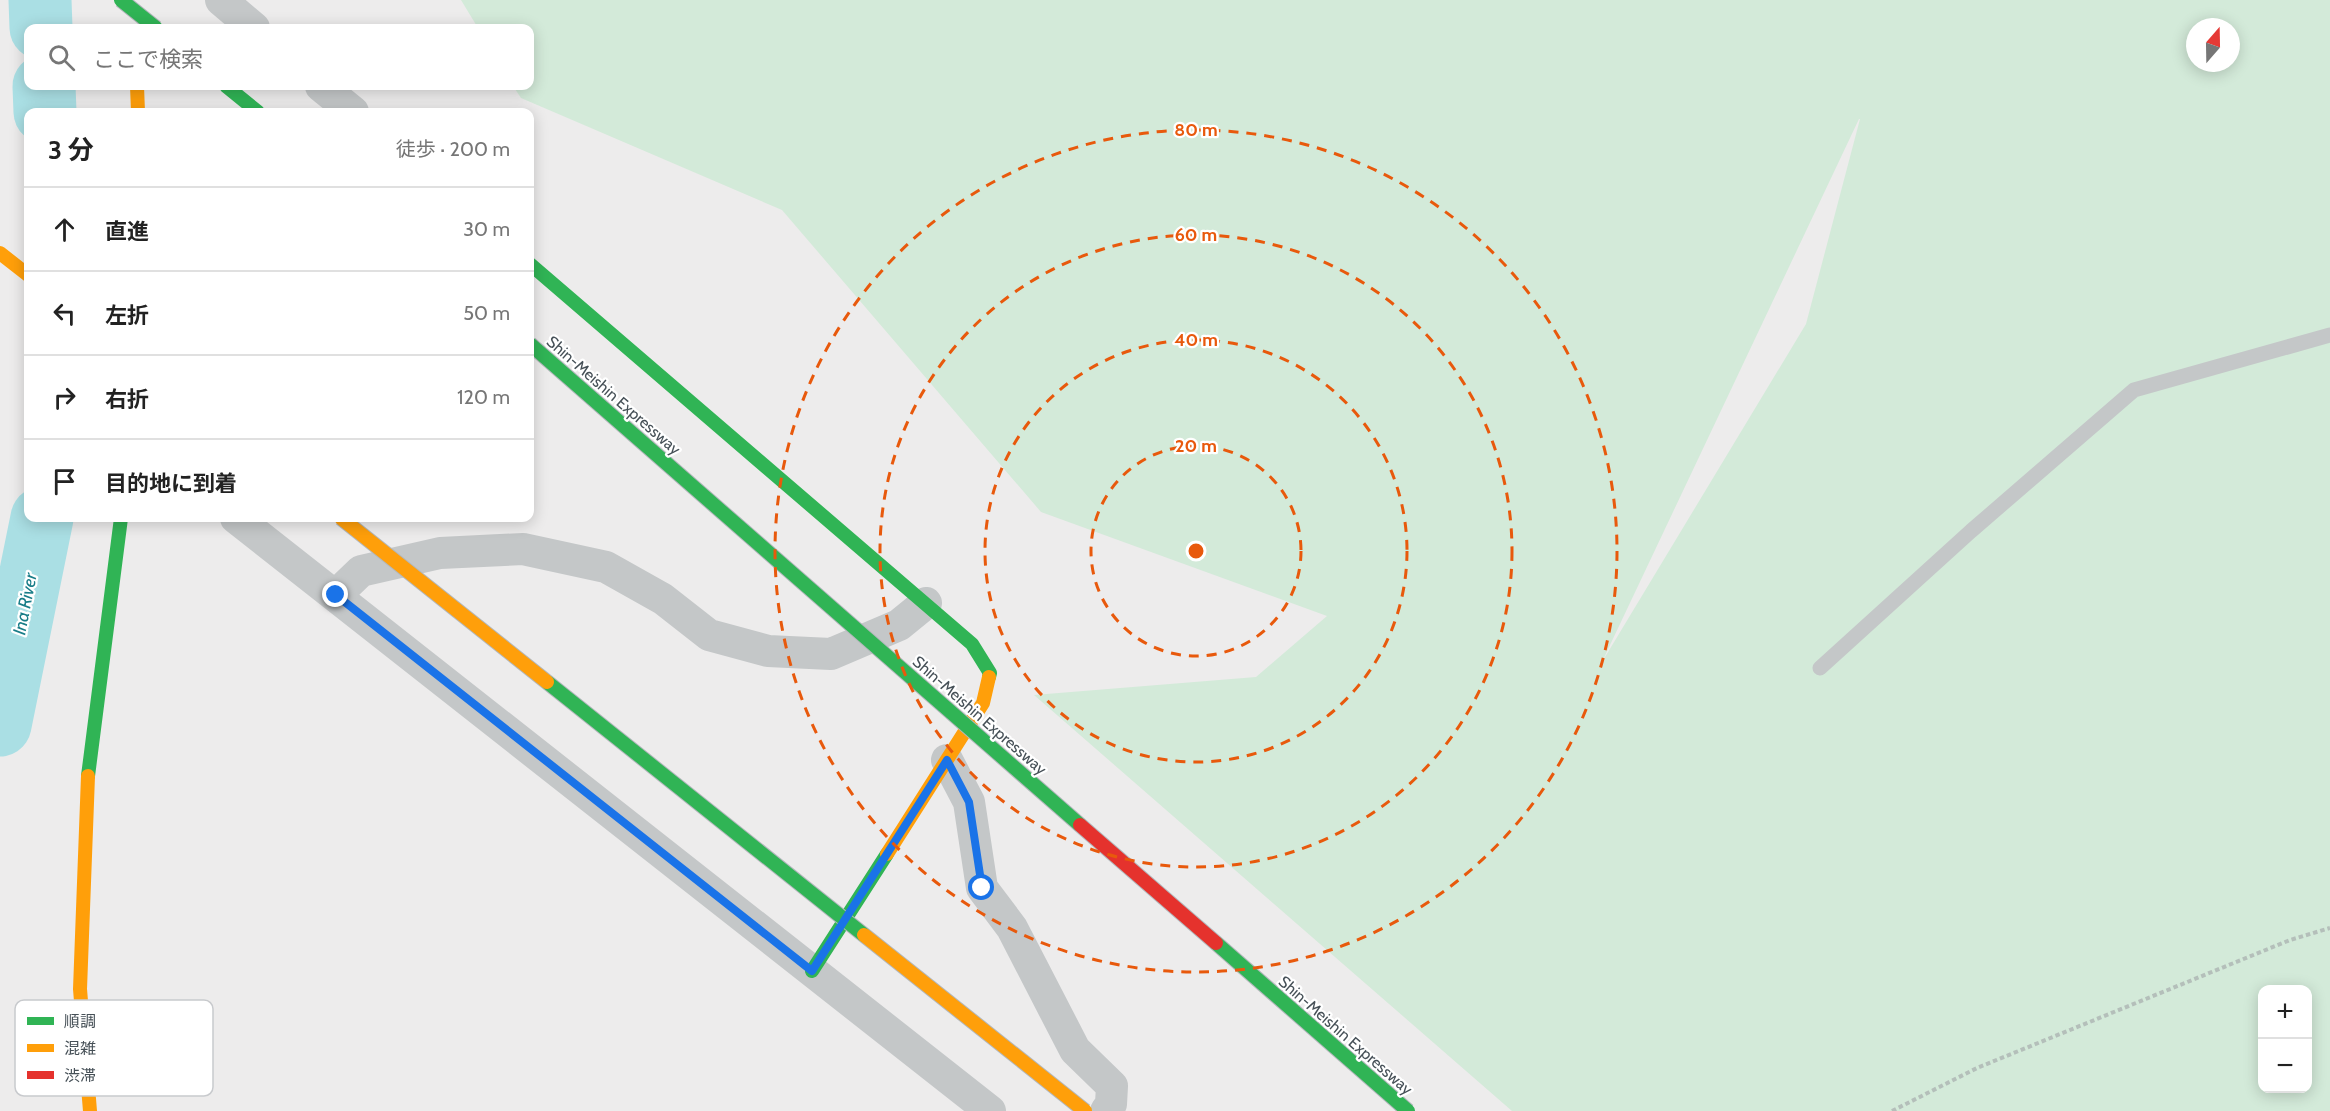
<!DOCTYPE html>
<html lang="ja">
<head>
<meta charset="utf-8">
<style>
  :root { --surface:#fff; --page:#f2f2f2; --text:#222; --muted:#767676; --line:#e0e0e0 }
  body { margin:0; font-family:Cabin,"Noto Sans JP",sans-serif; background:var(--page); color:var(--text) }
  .controls { position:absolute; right:18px; bottom:18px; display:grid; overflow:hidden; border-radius:12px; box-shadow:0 3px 15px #0003 }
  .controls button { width:54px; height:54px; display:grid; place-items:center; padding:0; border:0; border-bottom:2px solid var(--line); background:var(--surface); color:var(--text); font:30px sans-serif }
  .compass { position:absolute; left:2186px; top:18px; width:54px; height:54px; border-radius:50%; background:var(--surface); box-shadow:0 3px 15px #0003; rotate:20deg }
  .stop { position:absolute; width:18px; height:18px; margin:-14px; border:4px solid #1a73e8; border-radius:50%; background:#fff }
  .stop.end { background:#1a73e8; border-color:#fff; box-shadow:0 2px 6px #0008 }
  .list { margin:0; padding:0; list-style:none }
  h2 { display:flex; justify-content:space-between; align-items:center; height:78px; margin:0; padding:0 24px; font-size:26px }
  h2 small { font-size:20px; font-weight:400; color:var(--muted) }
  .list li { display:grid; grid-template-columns:39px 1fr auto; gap:18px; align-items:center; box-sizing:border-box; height:84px; padding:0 24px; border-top:2px solid var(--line) }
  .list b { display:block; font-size:22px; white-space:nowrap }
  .list em { font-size:20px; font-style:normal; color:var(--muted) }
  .icon { flex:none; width:33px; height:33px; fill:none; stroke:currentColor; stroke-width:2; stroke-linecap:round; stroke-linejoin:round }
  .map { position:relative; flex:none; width:2330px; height:1111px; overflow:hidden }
  .search { position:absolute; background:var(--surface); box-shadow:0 3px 15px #0003; left:24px; top:24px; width:510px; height:66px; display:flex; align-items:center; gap:15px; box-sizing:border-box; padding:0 21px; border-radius:12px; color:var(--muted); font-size:22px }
  .panel { position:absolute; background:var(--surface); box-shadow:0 3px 15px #0003; left:24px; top:108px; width:510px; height:414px; border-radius:12px }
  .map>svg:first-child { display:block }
  .green { fill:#d3ead9; fill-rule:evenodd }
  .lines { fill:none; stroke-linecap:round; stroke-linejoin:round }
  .river { stroke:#aadfe4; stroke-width:63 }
  .path { stroke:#b4bfba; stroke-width:4; stroke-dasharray:4.5 3; stroke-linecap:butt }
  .lane { stroke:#c4c7c8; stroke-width:15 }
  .street { stroke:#c4c7c8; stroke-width:32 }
  .fast { stroke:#30b455; stroke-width:14 }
  .slow { stroke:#ff9f0a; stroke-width:14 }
  .fast-bridge-casing { stroke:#b2b7bb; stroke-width:16; stroke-linecap:butt }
  .slow-bridge-casing { stroke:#b2b7bb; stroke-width:16; stroke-linecap:butt }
  .jam-bridge-casing { stroke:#b2b7bb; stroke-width:16; stroke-linecap:butt }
  .fast-bridge { stroke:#30b455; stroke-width:14 }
  .slow-bridge { stroke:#ff9f0a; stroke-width:14 }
  .jam-bridge { stroke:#e5322d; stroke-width:14 }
  .route { stroke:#1a73e8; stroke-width:8 }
  .ring { fill:none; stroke:#e8590c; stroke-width:3; stroke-dasharray:10 8 }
  .labels { text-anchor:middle; stroke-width:4.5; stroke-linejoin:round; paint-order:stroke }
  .street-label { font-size:16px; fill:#465057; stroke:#fff }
  .water-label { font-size:18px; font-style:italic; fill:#197d88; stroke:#fff }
  .key { fill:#fff; stroke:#c8cacd; stroke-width:1.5 }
  .key-label { font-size:16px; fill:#465057 }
  .centre { fill:#e8590c; stroke:#fff; stroke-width:3 }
  .ring-label { font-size:18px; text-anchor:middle; font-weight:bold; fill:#e8590c; stroke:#fff; stroke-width:4.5; stroke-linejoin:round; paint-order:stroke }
</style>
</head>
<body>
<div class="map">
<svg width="2330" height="1111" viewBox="0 0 2330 1111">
  <rect width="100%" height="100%" fill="#edecec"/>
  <!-- green -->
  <path class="green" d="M461 0H2330V1111H1512L1034 695 1256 677 1327 616 1041 512 782 210 521 98 513 86H530V28H478ZM2195 27H2231V63H2195ZM1860 119 1806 324 1602 662 1859 119ZM2262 990H2308V1088H2262Z"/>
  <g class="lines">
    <!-- river -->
    <g class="river">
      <path d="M40 0 41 28"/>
      <path d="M44 86 45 112"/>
      <path d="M0 725 42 518"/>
    </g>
    <!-- path -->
    <path class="path" d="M1892 1111 1977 1068 2290 940 2330 928"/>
    <!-- lane -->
    <path class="lane" d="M1820 668 1971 531 2134 390 2330 335"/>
    <!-- street -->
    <g class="street">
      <path d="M221 0 254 28"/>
      <path d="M321 86 353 112"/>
      <path d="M236 518 990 1111"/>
      <path d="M336 595 361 571 440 553 523 549 606 567 663 599 709 635 768 651 831 654 899 625 926 603"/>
      <path d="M947 760 969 802 982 888 1012 928 1075 1050 1112 1086 1111 1104 1106 1111"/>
    </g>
    <!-- fast -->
    <g class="fast">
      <path d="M226 86 258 112"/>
      <path d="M530 264 972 644 990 673 989 677"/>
      <path d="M88 776 121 518"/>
      <path d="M812 971 887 854"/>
    </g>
    <!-- slow -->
    <g class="slow">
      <path d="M137 86 138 112"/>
      <path d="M0 253 28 275"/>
      <path d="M88 776 80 989 90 1111"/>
      <path d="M887 854 983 703 989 677"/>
    </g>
    <!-- fast-bridge casing -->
    <g class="fast-bridge-casing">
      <g id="fast-bridge">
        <path d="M121 0 156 28"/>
        <path d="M530 344 1080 825"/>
        <path d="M547 682 864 935"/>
        <path d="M1216 943 1408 1111"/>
      </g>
    </g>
    <!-- slow-bridge casing -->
    <g class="slow-bridge-casing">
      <g id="slow-bridge">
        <path d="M341 518 547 682"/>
        <path d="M864 935 1085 1111"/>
      </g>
    </g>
    <!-- jam-bridge casing -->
    <g class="jam-bridge-casing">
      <path id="jam-bridge" d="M1080 825 1216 943"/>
    </g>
    <!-- fast-bridge -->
    <use href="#fast-bridge" class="fast-bridge"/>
    <!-- slow-bridge -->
    <use href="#slow-bridge" class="slow-bridge"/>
    <!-- jam-bridge -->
    <use href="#jam-bridge" class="jam-bridge"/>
  </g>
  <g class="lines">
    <!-- route -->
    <path class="route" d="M336 595 812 971 947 760 969 802 982 888"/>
  </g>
  <!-- distance rings -->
  <g class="ring">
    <circle cx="1196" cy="551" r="105"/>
    <circle cx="1196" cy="551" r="211"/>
    <circle cx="1196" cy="551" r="316"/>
    <circle cx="1196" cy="551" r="421"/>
  </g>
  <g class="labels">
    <!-- street labels -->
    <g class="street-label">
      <text transform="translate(614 395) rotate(41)" y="6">Shin-Meishin Expressway</text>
      <text transform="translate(980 715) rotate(41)" y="6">Shin-Meishin Expressway</text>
      <text transform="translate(1346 1035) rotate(41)" y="6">Shin-Meishin Expressway</text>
    </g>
    <!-- water labels -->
    <g class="water-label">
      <text transform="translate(25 604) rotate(-79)" y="6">Ina River</text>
    </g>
  </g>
  <!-- legend -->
  <rect x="15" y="1000" width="198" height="96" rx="9" class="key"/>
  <rect x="27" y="1017" width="27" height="8" fill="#30b455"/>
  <rect x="27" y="1044" width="27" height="8" fill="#ff9f0a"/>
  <rect x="27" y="1071" width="27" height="8" fill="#e5322d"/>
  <g class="key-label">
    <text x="64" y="1027">順調</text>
    <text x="64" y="1054">混雑</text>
    <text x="64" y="1081">渋滞</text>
  </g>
  <circle cx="1196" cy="551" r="9" class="centre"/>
  <g class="ring-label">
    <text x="1196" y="136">80 m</text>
    <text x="1196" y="241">60 m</text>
    <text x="1196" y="346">40 m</text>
    <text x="1196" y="452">20 m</text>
  </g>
</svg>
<div class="controls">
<button>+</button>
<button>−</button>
</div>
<svg class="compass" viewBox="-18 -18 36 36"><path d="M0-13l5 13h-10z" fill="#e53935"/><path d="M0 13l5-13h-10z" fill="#767676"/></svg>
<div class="stop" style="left:982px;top:888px"></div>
<div class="stop end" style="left:336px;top:595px"></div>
<div class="search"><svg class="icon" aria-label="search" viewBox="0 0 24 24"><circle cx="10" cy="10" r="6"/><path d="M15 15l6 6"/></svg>ここで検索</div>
<section class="panel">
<h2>3 分<small>徒歩 · 200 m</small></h2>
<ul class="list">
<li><svg class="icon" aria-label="ahead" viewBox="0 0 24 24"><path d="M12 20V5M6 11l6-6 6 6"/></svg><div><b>直進</b></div><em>30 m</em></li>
<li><svg class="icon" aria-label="left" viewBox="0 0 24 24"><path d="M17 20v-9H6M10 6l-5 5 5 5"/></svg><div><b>左折</b></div><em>50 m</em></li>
<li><svg class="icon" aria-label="right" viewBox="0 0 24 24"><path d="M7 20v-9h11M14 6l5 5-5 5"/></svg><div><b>右折</b></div><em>120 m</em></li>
<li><svg class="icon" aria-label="arrive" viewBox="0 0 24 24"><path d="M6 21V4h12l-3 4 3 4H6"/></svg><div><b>目的地に到着</b></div></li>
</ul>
</section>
</div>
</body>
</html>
